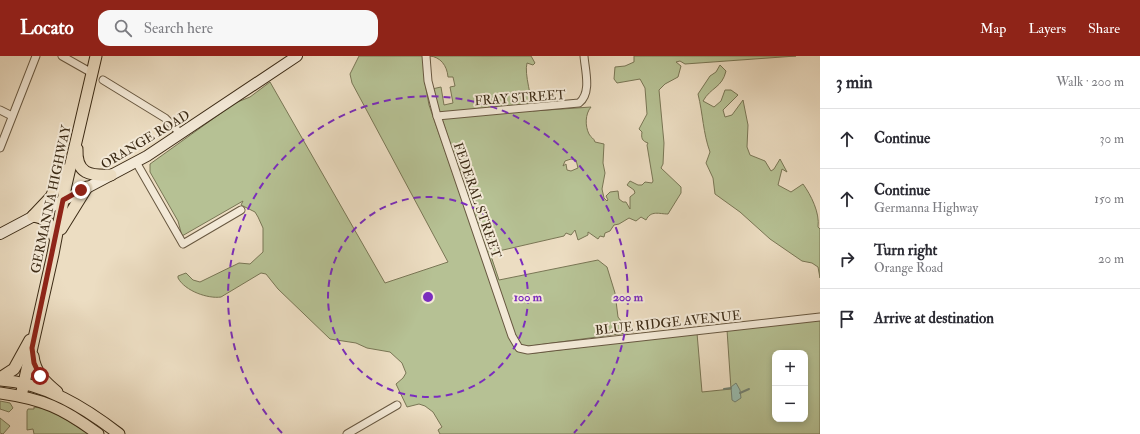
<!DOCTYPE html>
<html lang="en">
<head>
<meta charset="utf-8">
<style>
  :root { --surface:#fff; --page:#f7f7f7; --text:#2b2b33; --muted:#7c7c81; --line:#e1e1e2; --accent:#8f2418 }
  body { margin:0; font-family:"IM FELL Double Pica",serif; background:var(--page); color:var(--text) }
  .controls { position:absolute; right:12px; bottom:12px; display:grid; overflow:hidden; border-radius:8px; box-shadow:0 2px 6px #0003 }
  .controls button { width:36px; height:36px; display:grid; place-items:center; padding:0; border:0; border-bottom:1px solid var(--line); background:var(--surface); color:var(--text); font:20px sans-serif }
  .stop { position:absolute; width:12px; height:12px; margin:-9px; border:3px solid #8f2418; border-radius:50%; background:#fff }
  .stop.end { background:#8f2418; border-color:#fff; box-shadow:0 1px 4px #0008 }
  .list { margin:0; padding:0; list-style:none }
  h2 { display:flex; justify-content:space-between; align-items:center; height:52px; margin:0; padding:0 16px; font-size:17px }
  h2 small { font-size:13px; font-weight:400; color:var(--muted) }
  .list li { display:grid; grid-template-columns:26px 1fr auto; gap:12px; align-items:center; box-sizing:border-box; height:60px; padding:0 16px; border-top:1px solid var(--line) }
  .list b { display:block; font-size:15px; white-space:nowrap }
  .list p { margin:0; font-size:13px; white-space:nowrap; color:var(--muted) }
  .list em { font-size:13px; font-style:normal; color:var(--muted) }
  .icon { flex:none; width:22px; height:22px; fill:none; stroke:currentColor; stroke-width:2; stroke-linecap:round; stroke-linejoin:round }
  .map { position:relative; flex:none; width:820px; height:378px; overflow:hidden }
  header { display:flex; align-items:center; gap:24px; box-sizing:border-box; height:56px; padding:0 20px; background:var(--accent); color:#fff }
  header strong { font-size:19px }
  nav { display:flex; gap:22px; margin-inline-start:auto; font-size:14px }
  .search { width:280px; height:36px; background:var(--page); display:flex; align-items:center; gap:10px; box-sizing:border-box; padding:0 14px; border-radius:12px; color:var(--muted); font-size:15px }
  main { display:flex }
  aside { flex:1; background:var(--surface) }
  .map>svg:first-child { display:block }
  .green { fill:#b6c194; stroke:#797655; fill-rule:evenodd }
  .water { fill:#99bcaf; stroke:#748272 }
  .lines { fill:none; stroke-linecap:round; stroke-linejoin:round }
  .stream { stroke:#748272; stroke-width:2 }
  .street-casing { stroke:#685841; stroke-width:9 }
  .secondary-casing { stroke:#3c2b16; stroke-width:12 }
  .primary-casing { stroke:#3c2b16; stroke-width:13 }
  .street { stroke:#f3e9d7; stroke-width:7 }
  .secondary { stroke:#f3e9d7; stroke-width:10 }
  .primary { stroke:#ecddc2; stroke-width:11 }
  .route { stroke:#8f2418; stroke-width:5 }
  .ring { fill:none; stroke:#7b2cbf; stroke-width:2; stroke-dasharray:7 5 }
  .labels { text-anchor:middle; stroke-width:4; stroke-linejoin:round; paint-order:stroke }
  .street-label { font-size:13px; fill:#3c2b16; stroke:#f3e9d7 }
  .centre { fill:#7b2cbf; stroke:#f3e9d7; stroke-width:2 }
  .ring-label { font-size:12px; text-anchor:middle; font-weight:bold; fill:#7b2cbf; stroke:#f3e9d7; stroke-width:4; stroke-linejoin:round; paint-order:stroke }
</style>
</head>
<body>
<header>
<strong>Locato</strong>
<div class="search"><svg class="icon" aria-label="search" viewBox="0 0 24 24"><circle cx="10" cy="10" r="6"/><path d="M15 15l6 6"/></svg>Search here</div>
<nav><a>Map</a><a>Layers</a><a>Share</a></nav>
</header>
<main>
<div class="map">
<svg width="820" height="378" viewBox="0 0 820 378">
  <rect width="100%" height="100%" fill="#ecddc2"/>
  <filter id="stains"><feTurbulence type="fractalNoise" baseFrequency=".005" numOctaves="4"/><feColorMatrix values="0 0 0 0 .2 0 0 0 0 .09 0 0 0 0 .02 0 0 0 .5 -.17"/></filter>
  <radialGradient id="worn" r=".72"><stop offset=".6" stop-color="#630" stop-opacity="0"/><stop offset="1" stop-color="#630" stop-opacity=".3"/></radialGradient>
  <!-- green -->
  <g class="green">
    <path d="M359 0H423L425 27 429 49 511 284C516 296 522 297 535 297L697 277 702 336 731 333 727 274 820 264V378H440L438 374 442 371 433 356 425 350 419 348 407 351 396 328 403 322 406 317 402 307 390 296 367 292 356 287 330 283 278 233 266 218 261 217 221 241C208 243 185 235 178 222V220L186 217 193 224 200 226 239 207 250 208 263 196V172L258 161 255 156 241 149 243 145 182 180 178 165 150 116V108L235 47 250 41 270 26 385 227 448 206 352 27 350 18ZM775 297H805V363H775Z"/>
    <path d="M430 0H531L535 7 533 9 527 7C524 18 532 42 533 55L591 51C585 58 585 70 589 78 591 82 594 82 595 86L604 88 603 107 605 117 602 133 604 142 607 145 608 144 606 140 610 136 618 135 619 143 623 146H626L630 153V141L635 137 634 134 627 129 630 125 638 129H642L645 126 652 127 653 125 647 89 648 87C642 85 641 82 642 76L639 73 647 58 645 32 640 23 617 27 614 23 615 11 625 10 634 6V0H796L685 8 680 5 676 6 681 10 678 21 665 28 659 34 664 87 663 108 661 112 681 131V137L668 158C659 158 651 154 646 164L641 161 636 165 629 162 619 168 614 169 610 175 605 177 604 181 600 180 598 183 588 176V179L578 184 575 174 571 179 566 177 564 180 490 197 499 224 598 204 607 211 615 237 618 261 624 269 634 276 523 291 517 287 432 33 441 31 444 49 453 47 450 31 455 30 453 21H448C447 9 440 1 430 0ZM571 103 576 104 578 112 571 115 567 114 566 108 563 110 565 105Z"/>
    <path d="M720 9 726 15C722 32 711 31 703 45L714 51 721 45 725 34H731L738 39 723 54 725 61 732 59 743 44 748 69 747 91 750 99 765 105 771 115 774 113 780 103 787 116 782 113 778 129 791 136 803 128C811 139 820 157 818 171L820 173V222L818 211 812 207 802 205 770 183 740 156 715 138 713 122 706 107 710 96C703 77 703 58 698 38L710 20 716 16Z"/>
    <path d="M0 345 10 347 13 352 9 356 0 353Z"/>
    <path d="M34 351 51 354 89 378H34L33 373 27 374V355L28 353H34Z"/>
    <path d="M0 362 10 370 3 378 0 377Z"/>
  </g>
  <!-- water -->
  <path class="water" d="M736 327 740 334 741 342 735 346 732 344 731 331Z"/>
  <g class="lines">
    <!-- stream -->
    <g class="stream">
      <path d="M724 333 731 332"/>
      <path d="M740 337 749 333"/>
    </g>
    <!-- street casing -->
    <g class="street-casing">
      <g id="street">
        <path d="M62 0 92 17"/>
        <path d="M426 0 428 25 437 60 512 280 519 292 528 294 552 291 820 261"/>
        <path d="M103 24 165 62 181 78"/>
        <path d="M0 54 12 60"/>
        <path d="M437 60 579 47C592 37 585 14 584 0"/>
        <path d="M0 92 36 0"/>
        <path d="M136 106 183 188 241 154"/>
        <path d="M347 378 397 349"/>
      </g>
    </g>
    <!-- secondary casing -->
    <g class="secondary-casing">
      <path id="secondary" d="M0 178 147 100 297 0"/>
    </g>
    <!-- primary casing -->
    <g class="primary-casing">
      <g id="primary">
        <path d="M77 93C76 118 90 120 111 119"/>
        <path d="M33 160 51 141 64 114"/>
        <path d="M33 160C48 162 51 169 55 182"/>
        <path d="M61 173 87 131"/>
        <path d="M33 300C35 317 45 326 57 336"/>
        <path d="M0 322 14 313 30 284"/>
        <path d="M0 324C45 327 84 351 119 378"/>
        <path d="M0 337C43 343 63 352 98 378"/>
        <path d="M21 340 53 198 66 129 96 0"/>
      </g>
    </g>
    <!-- street -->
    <use href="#street" class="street"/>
    <!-- secondary -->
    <use href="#secondary" class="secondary"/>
    <!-- primary -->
    <use href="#primary" class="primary"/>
  </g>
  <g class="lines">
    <!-- route -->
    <path class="route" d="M40 320 34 307 32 292 63 144 81 134"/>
  </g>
  <!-- distance rings -->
  <g class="ring">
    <circle cx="428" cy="241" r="100"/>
    <path d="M282 377A200 200 0 1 1 574 377"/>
  </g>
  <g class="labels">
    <!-- street labels -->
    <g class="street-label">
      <text transform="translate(520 41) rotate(-4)" y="5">FRAY STREET</text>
      <text transform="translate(145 83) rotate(-31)" y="5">ORANGE ROAD</text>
      <text transform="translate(50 143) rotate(-78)" y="5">GERMANNA HIGHWAY</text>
      <text transform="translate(478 144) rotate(71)" y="5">FEDERAL STREET</text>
      <text transform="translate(668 266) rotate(-6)" y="5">BLUE RIDGE AVENUE</text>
    </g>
  </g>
  <circle cx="428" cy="241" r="6" class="centre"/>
  <g class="ring-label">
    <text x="528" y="245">100 m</text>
    <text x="628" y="245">200 m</text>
  </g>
  <rect width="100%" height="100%" filter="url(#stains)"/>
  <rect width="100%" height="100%" fill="url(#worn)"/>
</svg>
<div class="controls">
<button>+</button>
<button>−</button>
</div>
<div class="stop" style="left:40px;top:320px"></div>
<div class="stop end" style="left:81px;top:134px"></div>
</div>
<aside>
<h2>3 min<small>Walk · 200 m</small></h2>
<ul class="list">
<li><svg class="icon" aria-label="ahead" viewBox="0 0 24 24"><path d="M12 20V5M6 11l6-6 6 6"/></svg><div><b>Continue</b></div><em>30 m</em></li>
<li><svg class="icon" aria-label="ahead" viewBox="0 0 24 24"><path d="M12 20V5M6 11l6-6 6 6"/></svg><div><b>Continue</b><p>Germanna Highway</p></div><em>150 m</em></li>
<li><svg class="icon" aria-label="right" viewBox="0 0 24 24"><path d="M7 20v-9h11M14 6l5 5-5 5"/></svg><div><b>Turn right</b><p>Orange Road</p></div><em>20 m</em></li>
<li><svg class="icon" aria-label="arrive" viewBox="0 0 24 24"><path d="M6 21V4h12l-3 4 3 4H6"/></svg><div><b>Arrive at destination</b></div></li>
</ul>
</aside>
</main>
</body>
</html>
